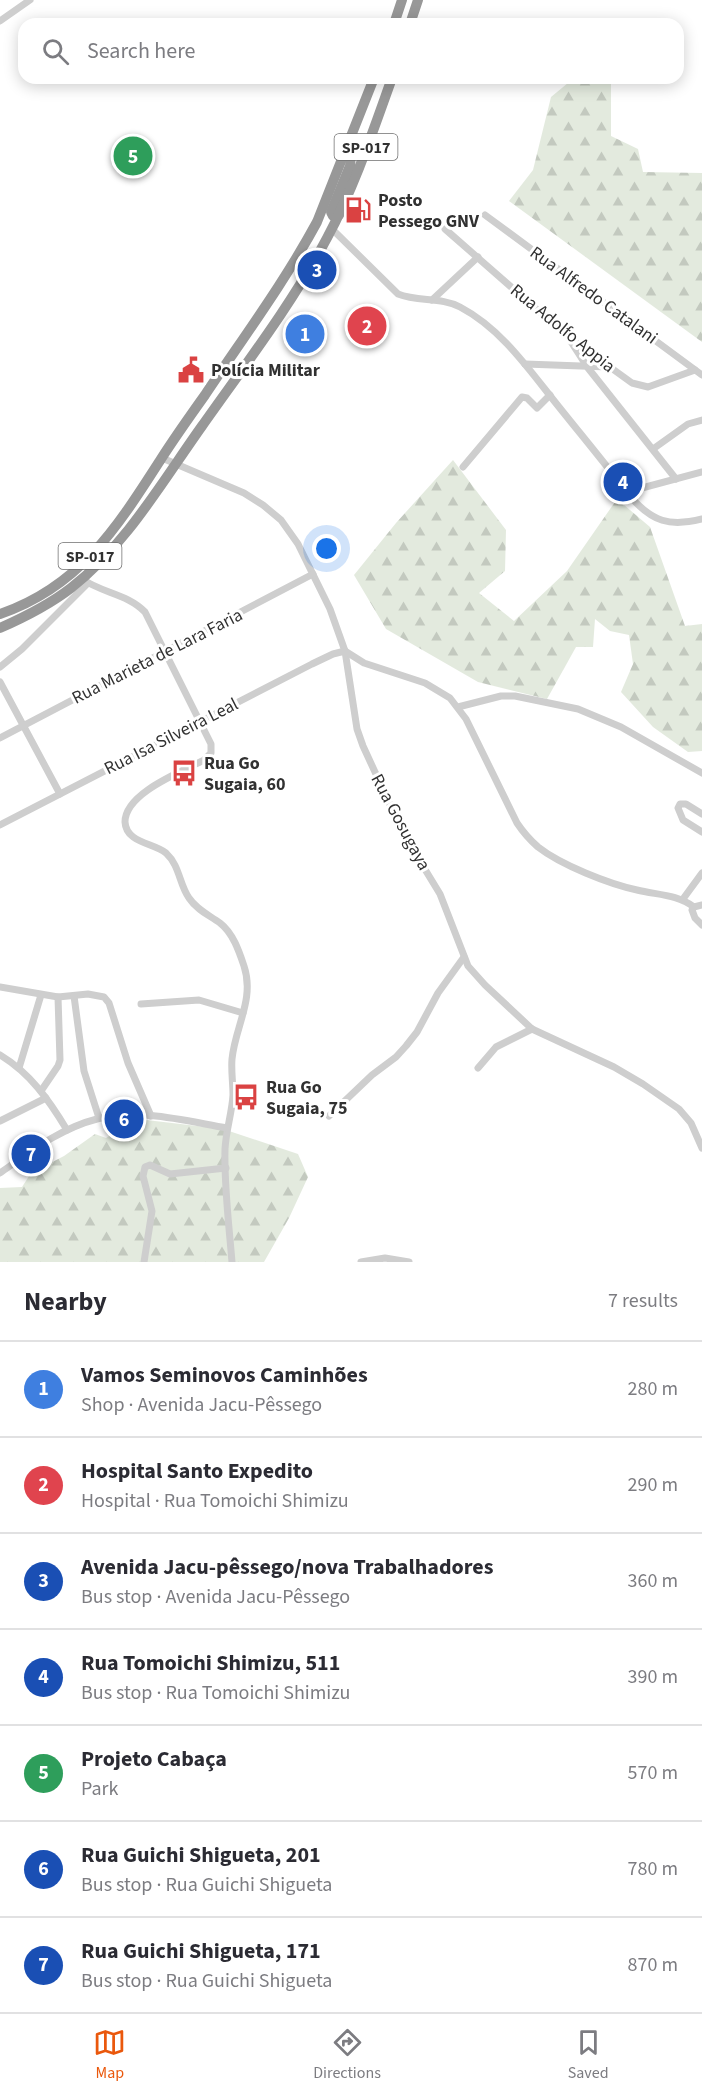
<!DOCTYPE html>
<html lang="en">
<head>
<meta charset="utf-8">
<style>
  :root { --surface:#fff; --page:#f7f7f7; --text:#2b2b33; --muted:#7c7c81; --line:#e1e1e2; --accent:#ea580c }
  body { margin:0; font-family:"Source Sans 3",sans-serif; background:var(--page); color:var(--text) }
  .you { position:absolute; left:327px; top:549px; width:21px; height:21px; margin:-15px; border:4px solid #fff; border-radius:50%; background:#1a73e8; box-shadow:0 0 0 9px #1a73e833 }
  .badge { display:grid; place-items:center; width:39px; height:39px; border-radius:50%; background:var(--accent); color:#fff; font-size:20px; font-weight:700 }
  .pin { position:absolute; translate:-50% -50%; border:3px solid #fff; box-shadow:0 2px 6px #0006 }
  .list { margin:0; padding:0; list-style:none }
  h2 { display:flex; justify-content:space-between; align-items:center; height:78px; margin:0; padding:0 24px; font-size:26px }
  h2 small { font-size:20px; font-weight:400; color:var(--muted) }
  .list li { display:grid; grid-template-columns:39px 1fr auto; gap:18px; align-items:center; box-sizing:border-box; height:96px; padding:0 24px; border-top:2px solid var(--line) }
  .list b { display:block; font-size:22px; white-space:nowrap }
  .list p { margin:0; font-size:20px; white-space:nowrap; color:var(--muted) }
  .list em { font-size:20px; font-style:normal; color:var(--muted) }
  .icon { flex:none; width:33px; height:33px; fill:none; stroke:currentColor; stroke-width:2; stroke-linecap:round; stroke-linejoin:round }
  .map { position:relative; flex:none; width:702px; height:1262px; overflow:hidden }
  .search { position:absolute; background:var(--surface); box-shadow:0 3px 15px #0003; left:18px; right:18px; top:18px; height:66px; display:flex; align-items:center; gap:15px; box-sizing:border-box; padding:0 21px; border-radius:18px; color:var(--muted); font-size:22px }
  .sheet { height:750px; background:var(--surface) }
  nav { display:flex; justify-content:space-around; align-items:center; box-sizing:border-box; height:84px; border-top:2px solid var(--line); background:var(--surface); font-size:16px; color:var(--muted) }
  nav a { display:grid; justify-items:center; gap:3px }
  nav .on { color:var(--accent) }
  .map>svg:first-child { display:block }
  .forest { fill:url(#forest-firs) }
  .park { fill:url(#park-dots) }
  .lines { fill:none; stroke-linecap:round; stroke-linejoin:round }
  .minor { stroke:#cecece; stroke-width:7 }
  .highway { stroke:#989898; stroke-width:10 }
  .labels { text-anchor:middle; stroke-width:6; stroke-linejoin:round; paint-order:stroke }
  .shield { fill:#fff; stroke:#6f6f6f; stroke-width:1.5 }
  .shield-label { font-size:16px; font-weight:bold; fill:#313131 }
  .poi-label { font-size:18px; font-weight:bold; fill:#313131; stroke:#fff; text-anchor:start }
  .street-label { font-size:18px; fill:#313131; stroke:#fff }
</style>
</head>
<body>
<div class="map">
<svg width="702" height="1262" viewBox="0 0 702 1262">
  <defs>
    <pattern id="forest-firs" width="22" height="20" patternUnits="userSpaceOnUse" patternTransform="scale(1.5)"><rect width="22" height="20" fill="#e3eade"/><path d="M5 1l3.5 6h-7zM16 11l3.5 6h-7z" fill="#c3c9bf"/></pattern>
    <pattern id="park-dots" width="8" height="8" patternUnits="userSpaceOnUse" patternTransform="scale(1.5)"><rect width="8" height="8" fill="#e3eade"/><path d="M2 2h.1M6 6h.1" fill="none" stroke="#c3c9bf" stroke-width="1.8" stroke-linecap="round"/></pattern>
  </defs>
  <rect width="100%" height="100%" fill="#fff"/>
  <!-- forest -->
  <g class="forest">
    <path d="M574 78H609L611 81V136L638 149 643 172 702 173V342L509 201 533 170 551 97Z"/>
    <path d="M453 460 506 530 505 571 479 593 514 621 567 571 617 499 650 527 685 626 702 624V751L688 752 653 727 621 692 633 664 629 635 610 631 595 619 593 647H576L547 699 478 682 386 629 354 575 396 523Z"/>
    <path d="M138 1119 223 1129 298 1154 308 1177 289 1218 264 1262H0V1188L22 1187 31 1173 64 1156 95 1134 106 1138Z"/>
  </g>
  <!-- park -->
  <path class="park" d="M134 146 141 150 132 166 125 162Z"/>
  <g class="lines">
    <!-- minor -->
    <g class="minor">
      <path d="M0 21 30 0"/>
      <path d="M485 215 702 375"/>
      <path d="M332 229 398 294C418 302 441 297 460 307 502 329 530 371 559 407 583 437 607 466 630 496 652 522 670 527 702 519"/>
      <path d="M445 229 567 336 632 383 648 387 695 370"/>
      <path d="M432 300 478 257"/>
      <path d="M570 340 588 368 676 479"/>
      <path d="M525 364 609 367"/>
      <path d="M653 449 688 424 702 420"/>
      <path d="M162 458 244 493 263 505 281 520 298 544 330 609 345 651 357 729 363 746 404 835 440 894 468 966 485 985 532 1029 614 1067 643 1084 679 1109 691 1123 702 1148"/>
      <path d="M463 467 522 397 527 398 537 408 550 395"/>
      <path d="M627 492 702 472"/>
      <path d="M82 579C102 593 128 594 145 612L211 744V753L204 760C181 772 125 793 125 822 126 843 154 843 166 853 180 866 179 884 189 898 197 910 209 915 220 923 233 933 239 951 244 966 255 999 235 1027 232 1059 231 1071 233 1083 233 1095 232 1113 226 1130 225 1149 224 1186 229 1225 232 1262"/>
      <path d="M0 667 22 649 88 583"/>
      <path d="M0 682 60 794"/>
      <path d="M458 707 501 696H515L578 709 621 727 702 773"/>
      <path d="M0 738 313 574"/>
      <path d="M702 814 686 804H680L678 808 683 820 702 832"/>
      <path d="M0 825 312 664 333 654 345 651 364 663 425 683 450 698 466 719 517 823C523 832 530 840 538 847 561 865 609 884 637 890 657 895 677 894 694 907"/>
      <path d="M683 899 702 873"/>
      <path d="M702 905 694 907 692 910 695 918 702 925"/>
      <path d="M0 987 58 997 88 994 104 997 109 1003 128 1063 151 1116"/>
      <path d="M74 996 84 1071 99 1118"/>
      <path d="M141 1004 199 1000 243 1013"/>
      <path d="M0 1055C30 1073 49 1100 67 1130"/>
      <path d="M19 1068 41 995"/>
      <path d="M478 1068 496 1047 532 1029"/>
      <path d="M41 1091 58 1066 60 1060 58 997"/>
      <path d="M329 1116 372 1075 396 1057 406 1046 417 1032 438 993 464 957"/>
      <path d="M0 1121 46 1098"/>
      <path d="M0 1173C30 1152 61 1128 97 1119 139 1108 186 1121 227 1128"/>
      <path d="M144 1262 152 1211 143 1176 145 1167 150 1165 170 1174 226 1168"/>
      <path d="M361 1262 385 1258 409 1262"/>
    </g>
    <!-- highway -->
    <g class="highway">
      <path d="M394 24 402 0"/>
      <path d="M410 24 418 0"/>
      <path d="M339 215 333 216 331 212 350 166 351 155"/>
      <path d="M0 614C80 587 118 526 161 459 175 437 190 416 205 395 243 338 284 283 317 222L374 78"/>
      <path d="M0 628C25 617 49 605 71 588 126 545 162 482 202 426 245 365 292 304 327 238 354 188 373 131 392 78"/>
    </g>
  </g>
  <!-- icons -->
  <defs>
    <g id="fuel-bare" transform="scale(2.07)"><path d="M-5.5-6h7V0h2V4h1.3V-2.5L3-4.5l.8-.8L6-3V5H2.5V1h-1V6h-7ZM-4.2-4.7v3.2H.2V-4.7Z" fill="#da4242" stroke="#fff" stroke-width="2.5" paint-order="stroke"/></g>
    <g id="civic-bare" transform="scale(2.07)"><path d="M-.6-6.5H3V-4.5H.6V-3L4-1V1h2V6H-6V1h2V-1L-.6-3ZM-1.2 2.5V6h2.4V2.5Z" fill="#da4242" stroke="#fff" stroke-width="2.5" paint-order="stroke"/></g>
    <g id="bus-bare" transform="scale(2.07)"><path d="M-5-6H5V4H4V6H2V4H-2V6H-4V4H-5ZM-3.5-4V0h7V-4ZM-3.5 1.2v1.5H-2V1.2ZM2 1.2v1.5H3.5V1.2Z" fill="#da4242" stroke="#fff" stroke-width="2.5" paint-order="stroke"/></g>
  </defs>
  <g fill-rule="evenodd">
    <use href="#fuel-bare" x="358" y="210"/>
    <use href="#civic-bare" x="191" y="370"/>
    <use href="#bus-bare" x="184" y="773"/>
    <use href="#bus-bare" x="246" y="1097"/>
  </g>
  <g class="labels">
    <!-- shield labels -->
    <g class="shield">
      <rect x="334.5" y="134" width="63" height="26" rx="4.5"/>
      <rect x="58.5" y="543" width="63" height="26" rx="4.5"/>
    </g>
    <g class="shield-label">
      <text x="366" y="153">SP-017</text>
      <text x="90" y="562">SP-017</text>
    </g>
    <!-- poi labels -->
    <g class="poi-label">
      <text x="378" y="206">Posto<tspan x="378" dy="21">Pessego GNV</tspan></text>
      <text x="211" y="376">Polícia Militar</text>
      <text x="204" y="769">Rua Go<tspan x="204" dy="21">Sugaia, 60</tspan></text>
      <text x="266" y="1093">Rua Go<tspan x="266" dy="21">Sugaia, 75</tspan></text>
    </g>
    <!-- street labels -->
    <g class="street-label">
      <text transform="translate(594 295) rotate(36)" y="6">Rua Alfredo Catalani</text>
      <text transform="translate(563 328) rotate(39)" y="6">Rua Adolfo Appia</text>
      <text transform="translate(157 656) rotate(-27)" y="6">Rua Marieta de Lara Faria</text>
      <text transform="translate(171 736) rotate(-27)" y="6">Rua Isa Silveira Leal</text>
      <text transform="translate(401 822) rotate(62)" y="6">Rua Gosugaya</text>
    </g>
  </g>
</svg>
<div class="you"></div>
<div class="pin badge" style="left:305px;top:334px;background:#3f7fe0">1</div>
<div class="pin badge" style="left:367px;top:326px;background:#e0444e">2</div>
<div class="pin badge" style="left:317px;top:270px;background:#1a4fb4">3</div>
<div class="pin badge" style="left:623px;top:482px;background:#1a4fb4">4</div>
<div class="pin badge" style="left:133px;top:156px;background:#2e9e5b">5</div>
<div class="pin badge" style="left:124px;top:1119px;background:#1a4fb4">6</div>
<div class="pin badge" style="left:31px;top:1154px;background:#1a4fb4">7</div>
<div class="search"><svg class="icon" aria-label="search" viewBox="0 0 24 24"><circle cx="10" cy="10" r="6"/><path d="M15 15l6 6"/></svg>Search here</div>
</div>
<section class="sheet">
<h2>Nearby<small>7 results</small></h2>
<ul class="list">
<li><span class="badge" style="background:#3f7fe0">1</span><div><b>Vamos Seminovos Caminhões</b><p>Shop · Avenida Jacu-Pêssego</p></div><em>280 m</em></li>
<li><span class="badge" style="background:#e0444e">2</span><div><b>Hospital Santo Expedito</b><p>Hospital · Rua Tomoichi Shimizu</p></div><em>290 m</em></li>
<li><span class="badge" style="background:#1a4fb4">3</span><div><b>Avenida Jacu-pêssego/nova Trabalhadores</b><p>Bus stop · Avenida Jacu-Pêssego</p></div><em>360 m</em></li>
<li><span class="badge" style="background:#1a4fb4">4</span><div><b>Rua Tomoichi Shimizu, 511</b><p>Bus stop · Rua Tomoichi Shimizu</p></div><em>390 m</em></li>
<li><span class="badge" style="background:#2e9e5b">5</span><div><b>Projeto Cabaça</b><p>Park</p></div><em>570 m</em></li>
<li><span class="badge" style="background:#1a4fb4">6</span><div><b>Rua Guichi Shigueta, 201</b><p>Bus stop · Rua Guichi Shigueta</p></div><em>780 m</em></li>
<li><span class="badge" style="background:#1a4fb4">7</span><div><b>Rua Guichi Shigueta, 171</b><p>Bus stop · Rua Guichi Shigueta</p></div><em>870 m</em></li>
</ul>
</section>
<nav>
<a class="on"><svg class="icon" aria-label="map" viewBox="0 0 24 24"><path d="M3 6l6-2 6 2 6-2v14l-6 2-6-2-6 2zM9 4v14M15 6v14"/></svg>Map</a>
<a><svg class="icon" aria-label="directions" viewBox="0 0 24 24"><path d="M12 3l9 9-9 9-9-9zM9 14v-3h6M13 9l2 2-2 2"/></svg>Directions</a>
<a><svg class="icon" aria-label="saved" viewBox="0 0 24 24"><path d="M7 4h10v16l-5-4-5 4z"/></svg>Saved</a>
</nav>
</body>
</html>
